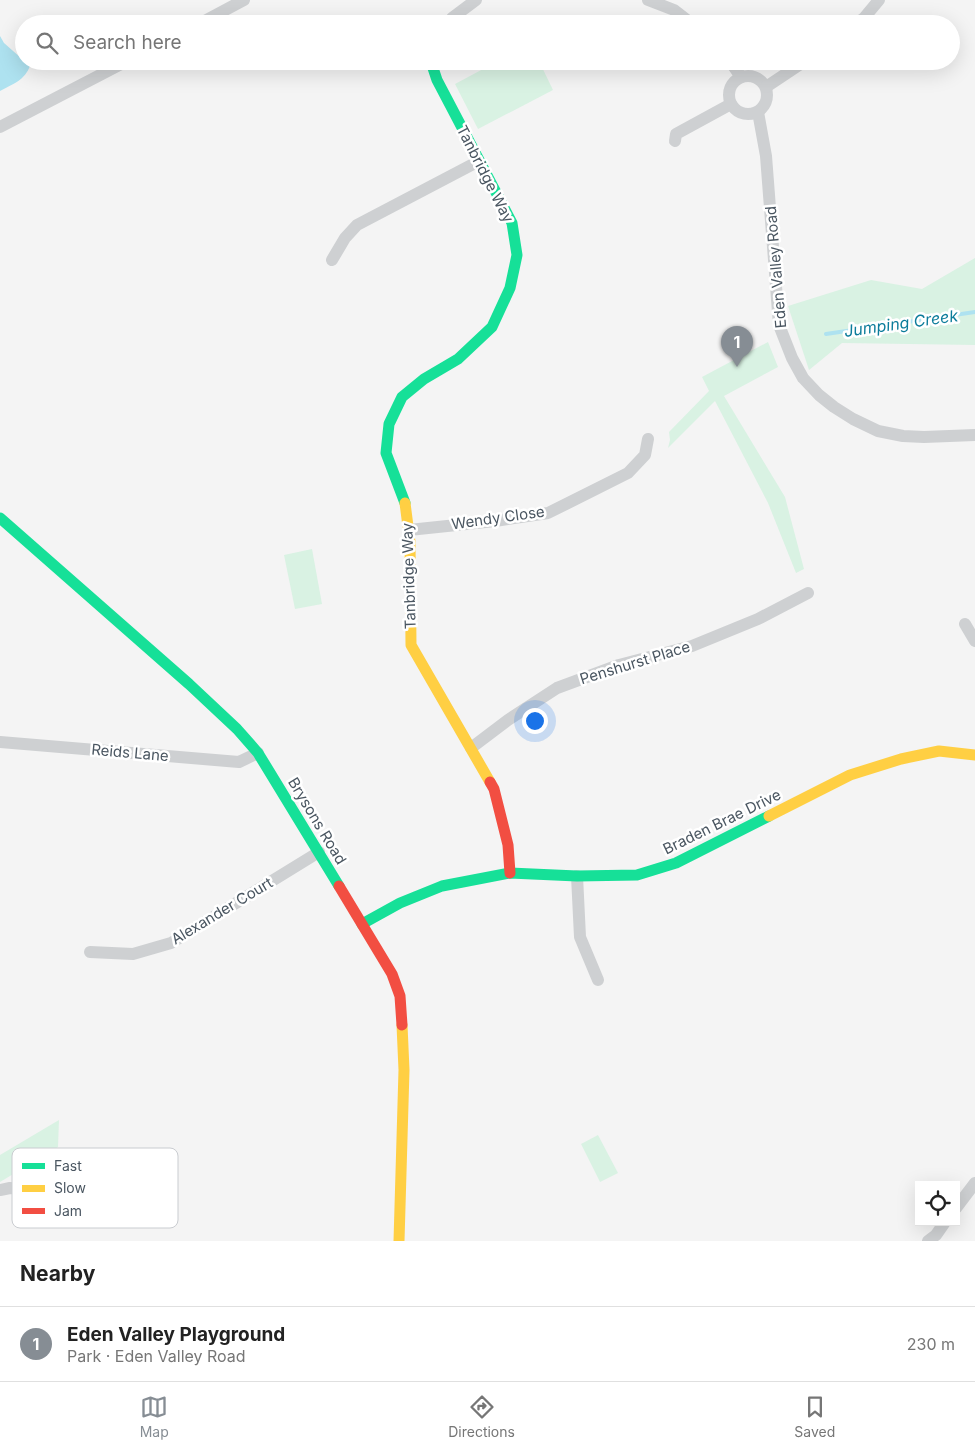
<!DOCTYPE html>
<html lang="en">
<head>
<meta charset="utf-8">
<style>
  :root { --surface:#fff; --page:#f2f2f2; --text:#222; --muted:#767676; --line:#e0e0e0; --accent:#868d94 }
  body { margin:0; font-family:Inter,sans-serif; background:var(--page); color:var(--text) }
  .controls { position:absolute; right:15px; bottom:15px; display:grid; overflow:hidden; border-radius:0px; box-shadow:0 5px 20px #0002 }
  .controls button { width:45px; height:45px; display:grid; place-items:center; padding:0; border:0; border-bottom:1px solid var(--line); background:var(--surface); color:var(--text); font:25px sans-serif }
  .you { position:absolute; left:534px; top:720px; width:18px; height:18px; margin:-12px; border:4px solid #fff; border-radius:50%; background:#1a73e8; box-shadow:0 0 0 8px #1a73e833 }
  .badge { display:grid; place-items:center; width:32px; height:32px; border-radius:50%; background:var(--accent); color:#fff; font-size:16px; font-weight:700 }
  .pin { position:absolute; translate:-50% -41px; filter:drop-shadow(0 1px 2px #0008) }
  .pin::after { content:''; position:absolute; top:26px; width:18px; height:15px; background:inherit; clip-path:polygon(0 0,100% 0,50% 100%) }
  .list { margin:0; padding:0; list-style:none }
  h2 { display:flex; justify-content:space-between; align-items:center; height:65px; margin:0; padding:0 20px; font-size:21px }
  h2 small { font-size:16px; font-weight:400; color:var(--muted) }
  .list li { display:grid; grid-template-columns:32px 1fr auto; gap:15px; align-items:center; box-sizing:border-box; height:75px; padding:0 20px; border-top:1px solid var(--line) }
  .list b { display:block; font-size:19px; white-space:nowrap }
  .list p { margin:0; font-size:16px; white-space:nowrap; color:var(--muted) }
  .list em { font-size:16px; font-style:normal; color:var(--muted) }
  .icon { flex:none; width:28px; height:28px; fill:none; stroke:currentColor; stroke-width:2; stroke-linecap:round; stroke-linejoin:round }
  .map { position:relative; flex:none; width:975px; height:1241px; overflow:hidden }
  .search { position:absolute; background:var(--surface); box-shadow:0 5px 20px #0002; left:15px; right:15px; top:15px; height:55px; display:flex; align-items:center; gap:12px; box-sizing:border-box; padding:0 18px; border-radius:28px; color:var(--muted); font-size:19px }
  .sheet { height:140px; background:var(--surface) }
  nav { display:flex; justify-content:space-around; align-items:center; box-sizing:border-box; height:70px; border-top:1px solid var(--line); background:var(--surface); font-size:14px; color:var(--muted) }
  nav a { display:grid; justify-items:center; gap:2px }
  nav .on { color:var(--accent) }
  .map>svg:first-child { display:block }
  .green { fill:#d9f2e3 }
  .water { fill:#aee2f0 }
  .lines { fill:none; stroke-linecap:round; stroke-linejoin:round }
  .stream { stroke:#aee2f0; stroke-width:4 }
  .street { stroke:#ced0d2; stroke-width:12 }
  .fast { stroke:#16e098; stroke-width:11 }
  .slow { stroke:#ffcf43; stroke-width:11 }
  .jam { stroke:#f24e42; stroke-width:11 }
  .labels { text-anchor:middle; stroke-width:5; stroke-linejoin:round; paint-order:stroke }
  .street-label { font-size:15px; fill:#4a5661; stroke:#fff }
  .water-label { font-size:16px; font-style:italic; fill:#0c7c9b; stroke:#fff }
  .key { fill:#fff; stroke:#c9ccd0; stroke-width:1 }
  .key-label { font-size:14px; fill:#4a5661 }
</style>
</head>
<body>
<div class="map">
<svg width="975" height="1241" viewBox="0 0 975 1241">
  <rect width="100%" height="100%" fill="#f4f4f4"/>
  <!-- green -->
  <g class="green">
    <path d="M498 61H539L553 90 478 129 455 84Z"/>
    <path d="M975 258V345L842 343 809 370 788 306 871 280 922 289Z"/>
    <path d="M768 342 778 367 724 396 785 497 804 569 796 573 768 503 715 401 668 448 670 440 669 432 709 391 702 377Z"/>
    <path d="M312 549 322 604 295 609 284 555Z"/>
    <path d="M59 1120 58 1147 0 1182V1155Z"/>
    <path d="M598 1135 618 1173 600 1182 581 1144Z"/>
  </g>
  <!-- water -->
  <path class="water" d="M0 36 4 43 30 66C25 80 13 84 0 91Z"/>
  <g class="lines">
    <!-- stream -->
    <path class="stream" d="M826 334 975 312"/>
    <!-- street -->
    <g class="street">
      <path d="M648 0 674 10 692 24"/>
      <path d="M199 24 244 0"/>
      <path d="M449 24 452 18 476 0"/>
      <path d="M856 24 864 18 879 0"/>
      <path d="M730 61 741 77"/>
      <circle cx="748" cy="95" r="19"/>
      <path d="M766 87 805 61"/>
      <path d="M758 112 766 156 779 325 792 358 803 378 819 395 834 407 853 419 878 431 903 436 924 437 975 435"/>
      <path d="M0 127 127 61"/>
      <path d="M675 141 676 134 731 104"/>
      <path d="M332 260 345 238 357 225 479 161"/>
      <path d="M409 530 495 521 548 513 628 473 645 455 648 439"/>
      <path d="M965 624 975 641"/>
      <path d="M0 742 239 762 258 753"/>
      <path d="M471 748 508 720 557 688 619 665 692 646 758 619 808 593"/>
      <path d="M577 876 580 937 598 980"/>
      <path d="M90 952 133 954 171 943 319 852"/>
      <path d="M0 1190 10 1188 21 1189"/>
      <path d="M956 1208 975 1183"/>
      <path d="M928 1241 936 1235 945 1222"/>
    </g>
    <!-- fast -->
    <g class="fast">
      <path d="M405 503 386 453 389 424 402 397 424 379 458 359 492 327 510 288 517 255 512 223 437 80 433 68 435 61"/>
      <path d="M0 518 189 684 237 729 258 753 339 886"/>
      <path d="M362 924 400 903 442 886 510 873 577 876 637 875 676 863 769 816"/>
    </g>
    <!-- slow -->
    <g class="slow">
      <path d="M405 503 410 542 411 645 490 782"/>
      <path d="M769 816 850 775 901 759 939 751 975 755"/>
      <path d="M399 1241 404 1070 402 1025"/>
    </g>
    <!-- jam -->
    <g class="jam">
      <path d="M490 782 494 789 508 845 510 873"/>
      <path d="M339 886 392 974 400 996 402 1025"/>
    </g>
  </g>
  <g class="labels">
    <!-- street labels -->
    <g class="street-label">
      <text transform="translate(485 174) rotate(63)" y="5">Tanbridge Way</text>
      <text transform="translate(776 267) rotate(-95)" y="5">Eden Valley Road</text>
      <text transform="translate(498 518) rotate(-8)" y="5">Wendy Close</text>
      <text transform="translate(409 576) rotate(-92)" y="5">Tanbridge Way</text>
      <text transform="translate(635 663) rotate(-17)" y="5">Penshurst Place</text>
      <text transform="translate(130 753) rotate(5)" y="5">Reids Lane</text>
      <text transform="translate(317 821) rotate(59)" y="5">Brysons Road</text>
      <text transform="translate(722 822) rotate(-26)" y="5">Braden Brae Drive</text>
      <text transform="translate(222 911) rotate(-31)" y="5">Alexander Court</text>
    </g>
    <!-- water labels -->
    <g class="water-label">
      <text transform="translate(901 323) rotate(-8)" y="6">Jumping Creek</text>
    </g>
  </g>
  <!-- legend -->
  <rect x="12" y="1148" width="166" height="80" rx="8" class="key"/>
  <rect x="22" y="1163" width="23" height="6" fill="#16e098"/>
  <rect x="22" y="1185" width="23" height="7" fill="#ffcf43"/>
  <rect x="22" y="1208" width="23" height="6" fill="#f24e42"/>
  <g class="key-label">
    <text x="54" y="1171">Fast</text>
    <text x="54" y="1193">Slow</text>
    <text x="54" y="1216">Jam</text>
  </g>
</svg>
<div class="controls">
<button><svg class="icon" aria-label="locate" viewBox="0 0 24 24"><circle cx="12" cy="12" r="6"/><path d="M12 2v4M12 18v4M2 12h4M18 12h4"/></svg></button>
</div>
<div class="you"></div>
<div class="pin badge" style="left:737px;top:367px">1</div>
<div class="search"><svg class="icon" aria-label="search" viewBox="0 0 24 24"><circle cx="10" cy="10" r="6"/><path d="M15 15l6 6"/></svg>Search here</div>
</div>
<section class="sheet">
<h2>Nearby<small></small></h2>
<ul class="list">
<li><span class="badge">1</span><div><b>Eden Valley Playground</b><p>Park · Eden Valley Road</p></div><em>230 m</em></li>
</ul>
</section>
<nav>
<a class="on"><svg class="icon" aria-label="map" viewBox="0 0 24 24"><path d="M3 6l6-2 6 2 6-2v14l-6 2-6-2-6 2zM9 4v14M15 6v14"/></svg>Map</a>
<a><svg class="icon" aria-label="directions" viewBox="0 0 24 24"><path d="M12 3l9 9-9 9-9-9zM9 14v-3h6M13 9l2 2-2 2"/></svg>Directions</a>
<a><svg class="icon" aria-label="saved" viewBox="0 0 24 24"><path d="M7 4h10v16l-5-4-5 4z"/></svg>Saved</a>
</nav>
</body>
</html>
